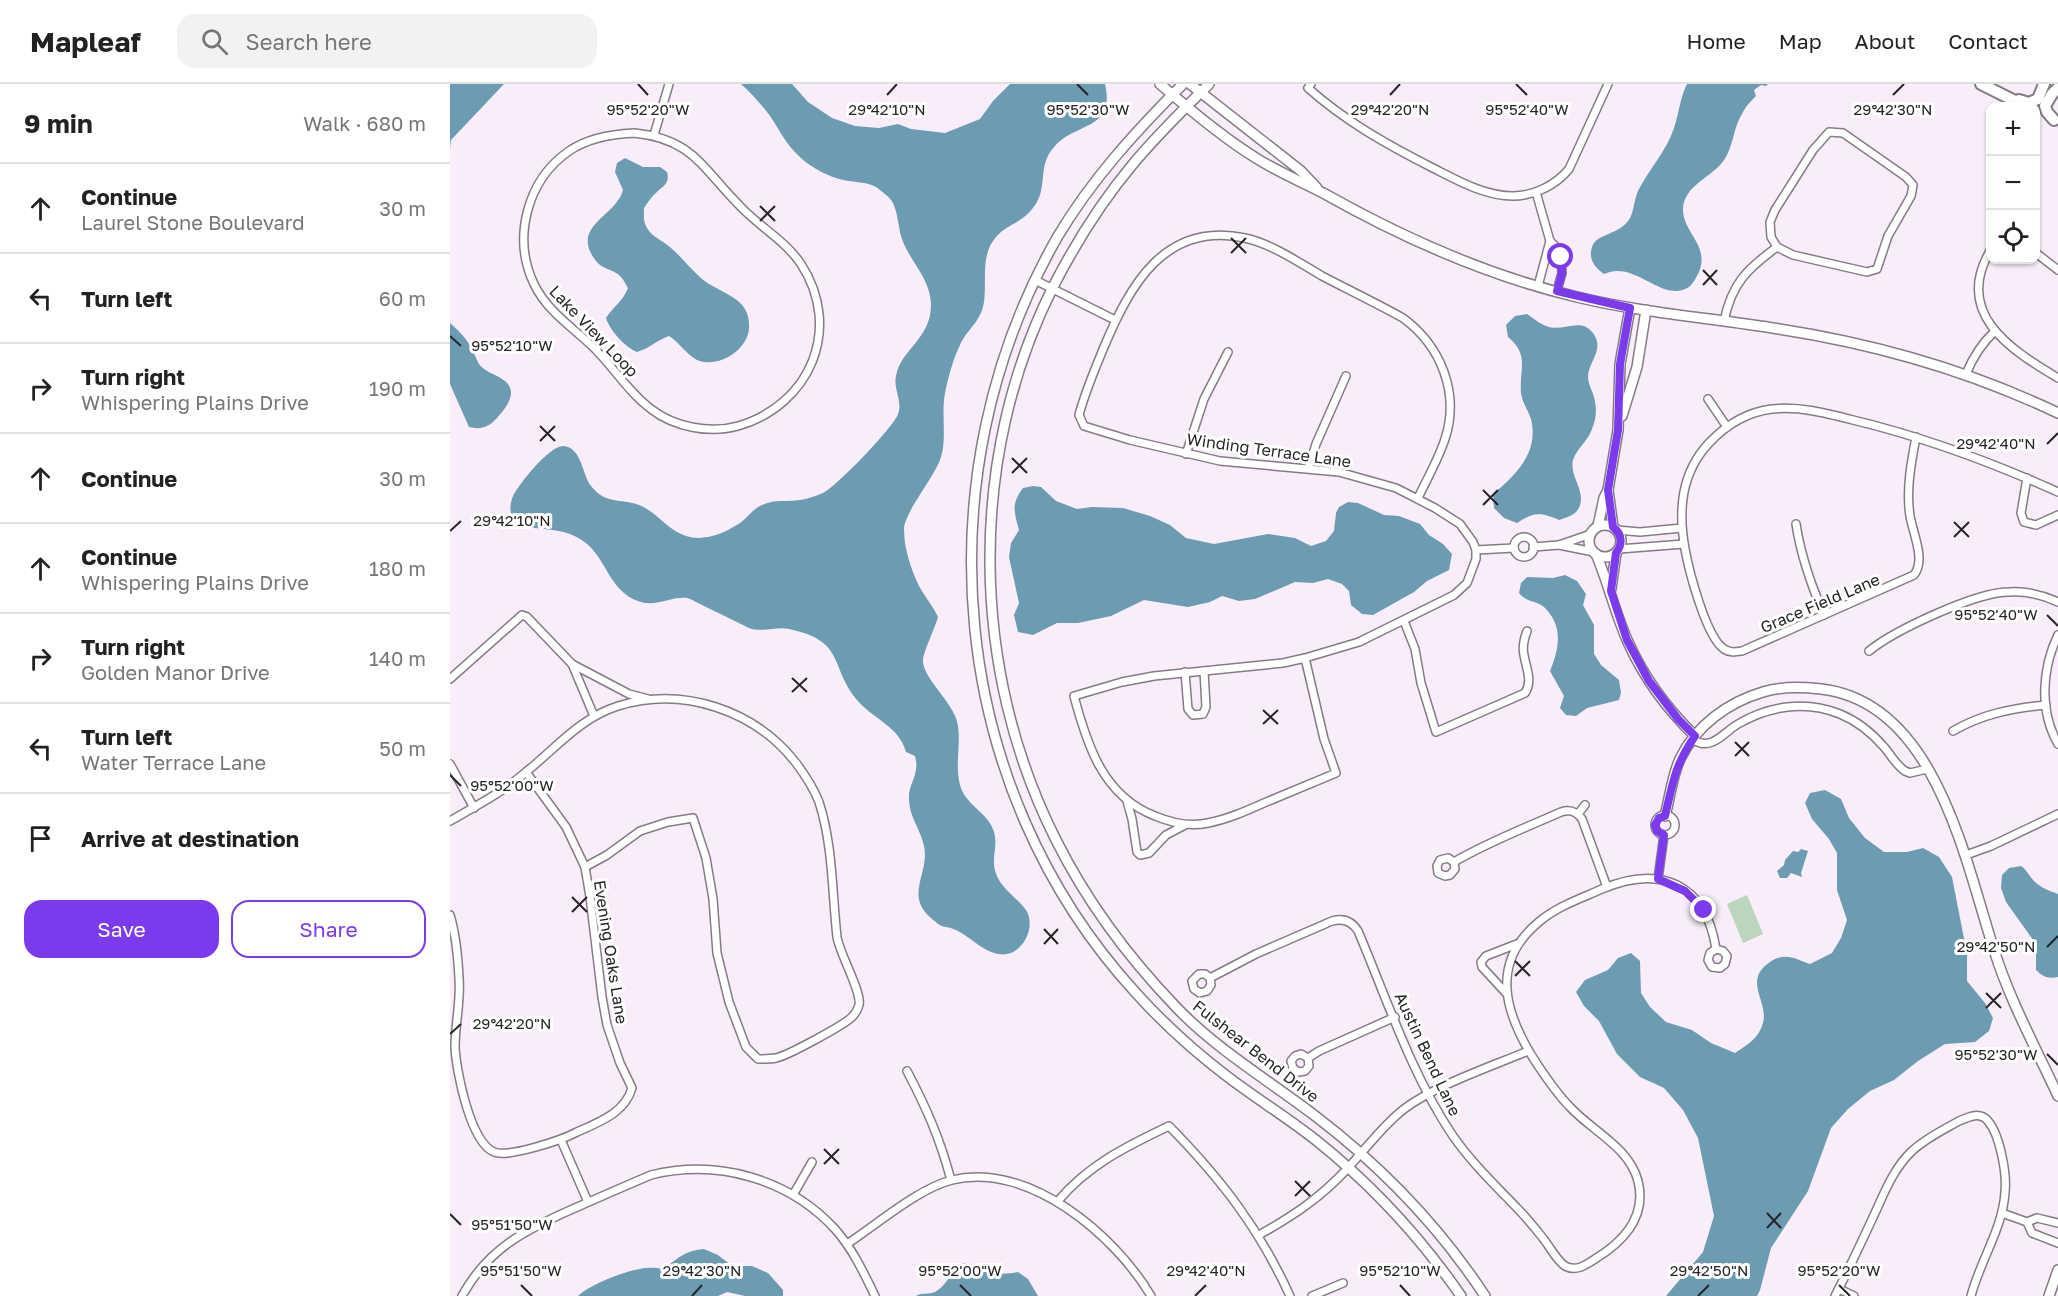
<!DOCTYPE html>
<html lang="en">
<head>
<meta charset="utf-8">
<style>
  :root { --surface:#fff; --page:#f2f2f2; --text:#222; --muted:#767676; --line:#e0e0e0; --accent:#7c3aed }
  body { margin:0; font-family:"Golos Text",sans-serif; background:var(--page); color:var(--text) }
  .controls { position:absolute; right:18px; top:18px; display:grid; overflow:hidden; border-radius:12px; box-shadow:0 2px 4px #0004 }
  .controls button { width:54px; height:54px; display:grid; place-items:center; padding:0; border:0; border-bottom:2px solid var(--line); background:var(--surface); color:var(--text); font:30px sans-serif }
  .stop { position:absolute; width:18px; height:18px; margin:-14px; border:4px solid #7c3aed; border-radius:50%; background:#fff }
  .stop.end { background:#7c3aed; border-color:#fff; box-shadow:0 2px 6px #0008 }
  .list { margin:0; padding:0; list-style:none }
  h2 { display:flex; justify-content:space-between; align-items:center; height:78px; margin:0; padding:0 24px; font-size:26px }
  h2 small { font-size:20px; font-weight:400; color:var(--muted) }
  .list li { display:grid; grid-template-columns:39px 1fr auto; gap:18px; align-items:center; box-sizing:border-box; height:90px; padding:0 24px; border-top:2px solid var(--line) }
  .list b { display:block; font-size:22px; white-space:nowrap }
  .list p { margin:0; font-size:20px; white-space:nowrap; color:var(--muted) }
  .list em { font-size:20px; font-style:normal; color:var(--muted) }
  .actions { display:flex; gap:12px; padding:18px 24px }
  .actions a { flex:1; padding:14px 0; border:2px solid var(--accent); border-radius:18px; text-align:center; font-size:21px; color:var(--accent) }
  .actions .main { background:var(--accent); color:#fff }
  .icon { flex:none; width:33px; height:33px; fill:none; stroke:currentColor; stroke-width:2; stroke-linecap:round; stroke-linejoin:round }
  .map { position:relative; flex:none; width:1608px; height:1212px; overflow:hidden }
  header { display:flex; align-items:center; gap:36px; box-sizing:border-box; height:84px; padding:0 30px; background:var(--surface); border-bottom:2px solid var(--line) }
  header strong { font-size:28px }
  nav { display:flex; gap:33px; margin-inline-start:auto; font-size:21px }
  .search { width:420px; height:54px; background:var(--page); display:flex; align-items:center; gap:15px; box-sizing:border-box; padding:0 21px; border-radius:18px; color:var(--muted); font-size:22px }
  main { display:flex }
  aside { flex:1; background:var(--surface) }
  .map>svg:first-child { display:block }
  .green { fill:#bcd5bd }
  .water { fill:#6b9cb2 }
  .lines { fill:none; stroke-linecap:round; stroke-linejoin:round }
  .street-casing { stroke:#857b86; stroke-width:10 }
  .secondary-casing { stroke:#857b86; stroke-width:12 }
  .primary-casing { stroke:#857b86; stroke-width:14 }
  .street { stroke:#fff; stroke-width:7 }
  .secondary { stroke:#fff; stroke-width:9 }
  .primary { stroke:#fff; stroke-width:10 }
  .route { stroke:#7c3aed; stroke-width:8 }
  .ticks { fill:none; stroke:#272327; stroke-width:2 }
  .labels { text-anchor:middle; stroke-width:6; stroke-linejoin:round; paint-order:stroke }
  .street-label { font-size:16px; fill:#272327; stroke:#fff }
  .ticks-label { font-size:15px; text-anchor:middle; fill:#272327; stroke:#fff; stroke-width:6; stroke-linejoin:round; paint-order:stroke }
</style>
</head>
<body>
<header>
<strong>Mapleaf</strong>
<div class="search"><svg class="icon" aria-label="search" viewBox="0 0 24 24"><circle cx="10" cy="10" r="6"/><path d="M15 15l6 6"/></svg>Search here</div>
<nav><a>Home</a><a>Map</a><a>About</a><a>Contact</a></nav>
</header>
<main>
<aside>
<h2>9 min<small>Walk · 680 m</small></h2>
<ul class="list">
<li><svg class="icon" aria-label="ahead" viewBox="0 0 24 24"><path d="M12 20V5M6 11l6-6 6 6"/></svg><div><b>Continue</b><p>Laurel Stone Boulevard</p></div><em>30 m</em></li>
<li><svg class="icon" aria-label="left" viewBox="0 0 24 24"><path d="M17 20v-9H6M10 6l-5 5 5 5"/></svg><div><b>Turn left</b></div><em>60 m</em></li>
<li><svg class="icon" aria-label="right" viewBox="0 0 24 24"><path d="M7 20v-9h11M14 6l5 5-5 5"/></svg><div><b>Turn right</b><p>Whispering Plains Drive</p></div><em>190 m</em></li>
<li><svg class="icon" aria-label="ahead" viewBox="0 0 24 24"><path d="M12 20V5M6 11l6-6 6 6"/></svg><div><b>Continue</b></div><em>30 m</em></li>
<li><svg class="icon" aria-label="ahead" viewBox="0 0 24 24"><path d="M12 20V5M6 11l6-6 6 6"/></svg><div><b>Continue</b><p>Whispering Plains Drive</p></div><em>180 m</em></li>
<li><svg class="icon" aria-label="right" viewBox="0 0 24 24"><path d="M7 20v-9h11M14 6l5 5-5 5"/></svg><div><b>Turn right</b><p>Golden Manor Drive</p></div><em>140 m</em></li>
<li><svg class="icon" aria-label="left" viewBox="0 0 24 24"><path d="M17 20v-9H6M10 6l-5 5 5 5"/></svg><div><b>Turn left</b><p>Water Terrace Lane</p></div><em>50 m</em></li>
<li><svg class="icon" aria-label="arrive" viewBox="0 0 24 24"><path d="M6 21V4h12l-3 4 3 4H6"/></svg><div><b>Arrive at destination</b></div></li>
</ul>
<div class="actions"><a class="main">Save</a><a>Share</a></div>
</aside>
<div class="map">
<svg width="1608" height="1212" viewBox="0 0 1608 1212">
  <rect width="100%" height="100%" fill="#f8edf9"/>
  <!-- green -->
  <path class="green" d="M1297 811 1313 850 1293 859 1277 820Z"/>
  <!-- water -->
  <g class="water">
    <path d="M0 0H54L1 56 0 64Z"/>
    <path d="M291 0H342L358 18 382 34 405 42 429 44 448 40 461 45 495 49 530 35 543 17 560 0H655C666 47 624 38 604 63 588 81 597 100 587 118 574 140 559 138 546 153 530 171 537 196 534 218 531 238 517 245 510 261 503 275 498 294 495 309 491 330 497 353 491 373 486 391 454 429 454 445 454 465 461 485 469 502 475 513 483 522 488 533 485 544 474 566 473 576 472 592 499 615 506 634 513 655 504 678 510 701 515 721 539 729 544 748 549 766 538 776 549 796 555 807 575 821 578 830 584 846 573 867 557 870 534 874 518 846 496 843 489 842 486 838 481 834 454 811 480 789 474 762 471 746 459 733 459 715 458 704 465 695 466 685 467 681 466 676 465 672L456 668C449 642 423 635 407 616 379 582 396 557 339 545 327 542 311 549 299 544 284 537 269 529 254 522 249 520 242 515 237 514 221 512 205 524 188 517 160 507 157 477 137 460 113 440 90 449 64 439 60 430 59 422 63 412 69 400 99 362 113 362 132 363 132 391 141 402 156 421 170 414 189 421 207 428 217 446 236 452 254 458 275 449 290 439 297 434 304 424 312 421 324 415 338 418 350 416 357 415 366 412 373 409 386 403 443 344 448 330 453 317 443 305 446 292 451 265 481 255 481 221 481 194 458 176 451 152 448 141 448 130 443 119 440 113 431 107 426 103 417 98 403 98 393 96 379 93 362 84 351 74 336 61 331 48 320 32 311 20 302 10 291 0Z"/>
    <path d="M1237 0H1318L1316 2 1311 1 1304 6 1306 12C1301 17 1295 23 1292 30 1282 46 1284 65 1271 80 1259 94 1235 102 1233 124 1232 149 1260 160 1249 188 1247 192 1243 200 1239 203 1212 220 1185 175 1154 190 1145 184 1138 175 1142 163 1146 149 1171 151 1180 134 1184 126 1184 116 1188 107 1199 85 1216 68 1224 44 1229 29 1230 14 1237 0Z"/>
    <path d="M175 74 193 83H210L217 88C220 99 214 101 207 108 202 112 198 118 194 124 194 129 193 137 196 142 199 150 209 155 216 160 231 171 241 187 256 198 275 211 301 215 299 244 298 266 268 285 247 276 237 271 229 258 219 252 207 256 200 264 187 268 175 263 160 247 156 234 163 223 173 217 178 204 175 199 172 192 166 189 160 185 151 184 146 177 119 142 166 133 173 106L165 88 167 79Z"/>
    <path d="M1077 230C1083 234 1090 240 1096 242 1113 249 1130 232 1143 249 1155 265 1139 277 1138 292 1138 299 1141 304 1143 310 1147 322 1147 333 1142 345 1138 357 1127 364 1123 376 1119 391 1135 406 1130 421 1127 431 1118 433 1109 436 1090 428 1084 428 1067 439L1054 434 1044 424 1043 410C1067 390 1089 368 1081 335 1078 326 1072 318 1071 309 1069 285 1080 271 1058 253L1056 241 1065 232Z"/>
    <path d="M0 239C8 246 15 253 21 263 24 268 26 275 29 280 36 289 44 289 52 295 70 306 57 323 47 334 39 343 31 346 19 343L0 300Z"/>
    <path d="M583 402 591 403 606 417 627 425 642 423 673 424 700 432 720 441 736 454 764 460 818 450 845 454 861 462 876 457 884 447 886 429 889 423 898 418 908 419 934 431 949 432 970 440 979 451 993 460 1002 470 999 486 977 497 964 508 923 531 912 530 901 521 899 507 892 500 878 495 863 499 845 498 805 515 789 517 772 512 760 518 738 523 694 516 661 532 628 539H607L583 551 568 548 564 531 569 519 559 473 561 459 569 446C564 427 561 420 573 404Z"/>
    <path d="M1115 491 1127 497 1136 510 1133 521 1144 541V570L1151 581 1169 596 1171 609 1169 616 1137 624 1126 632 1116 631 1110 624 1114 612 1100 587C1109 565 1114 542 1094 523 1086 516 1077 519 1069 509L1071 499 1077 493 1103 494Z"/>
    <path d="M1375 706 1391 715 1399 734 1415 754 1434 768H1457L1473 764 1489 773 1502 793 1517 870V897L1535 919 1543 934 1539 947 1525 958 1495 960 1468 977 1444 996 1420 1007 1398 1025 1381 1044 1358 1107 1321 1164 1310 1206 1307 1212H1216L1253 1168 1264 1132 1248 1054 1233 1026 1214 1004 1190 993 1167 970 1149 937 1134 922 1126 908 1135 896 1158 886 1168 874 1181 869 1190 877 1191 909 1200 923 1216 938 1242 946 1261 959 1285 969C1297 961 1309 954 1313 939 1319 917 1292 897 1320 878 1335 868 1344 874 1360 880L1382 869 1391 854 1397 836 1387 806V769L1379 755 1362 735 1355 719 1360 709Z"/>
    <path d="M1351 765 1358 767 1351 789 1352 793 1341 789 1337 794H1330L1327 787 1334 781 1335 776 1343 767 1348 768Z"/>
    <path d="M1571 782C1577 786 1579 792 1584 797 1591 804 1600 807 1608 810V893C1598 895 1593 893 1586 886V860L1556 818 1551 804 1552 791 1559 784Z"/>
    <path d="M254 1165 268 1171 282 1182H302L318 1189 333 1206V1212H295L277 1208 268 1212H128C139 1201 175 1187 190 1185 198 1183 205 1184 214 1185 227 1174 237 1166 254 1165Z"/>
    <path d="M513 1179C523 1179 527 1184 537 1187 547 1191 559 1190 568 1188L578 1195 588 1212H466C472 1208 479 1211 485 1208 497 1202 501 1186 513 1179Z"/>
  </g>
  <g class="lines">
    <!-- street casing -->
    <g class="street-casing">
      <g id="street">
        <path d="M861 0 858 4C895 37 936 60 981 83 1007 96 1034 112 1063 112 1084 112 1106 101 1119 85L1158 0"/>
        <path d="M1379 48 1393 49 1456 93 1463 101 1461 112 1438 152 1427 185 1417 188 1343 171 1327 163 1321 153 1320 138 1325 126 1363 66Z"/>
        <path d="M184 49C243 55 252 84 289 121 308 142 335 156 351 180 393 245 360 321 288 342 260 350 224 343 201 325 178 308 163 282 142 262 121 242 97 227 84 200 62 154 77 96 119 67 138 54 162 50 184 49Z"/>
        <path d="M204 51 219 0"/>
        <path d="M1086 108 1100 157 1108 165 1111 173 1112 189 1107 207"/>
        <path d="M1540 167C1504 229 1559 265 1608 294"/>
        <path d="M1586 169 1608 186"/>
        <path d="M585 196 665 236"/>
        <path d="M1088 202 1100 157"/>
        <path d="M1274 237C1282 199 1297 185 1327 163"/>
        <path d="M1516 290C1523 273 1532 259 1545 247"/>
        <path d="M1258 315 1277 343"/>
        <path d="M1466 353C1461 379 1456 406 1460 432 1463 450 1476 476 1464 491L1292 567C1285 568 1280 569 1274 565 1256 553 1239 487 1235 465 1228 426 1231 389 1259 359 1276 341 1297 328 1322 325 1349 322 1376 329 1403 336 1474 353 1541 378 1608 408"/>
        <path d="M736 370 754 315 778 268"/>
        <path d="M859 383 866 360 896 292"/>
        <path d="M1577 394 1571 429 1574 438 1586 441 1608 431"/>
        <path d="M1346 440C1351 473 1361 501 1374 531"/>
        <path d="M1167 446 1190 448 1232 444"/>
        <circle cx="1074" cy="463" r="10"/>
        <path d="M1109 461 1144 468"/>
        <path d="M1083 463 1109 461 1141 450"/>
        <path d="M1169 465 1234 460"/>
        <path d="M1026 466 1064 464"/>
        <path d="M954 537 965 565 971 599 986 648 1075 609C1083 597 1076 584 1074 571 1072 563 1074 555 1077 547"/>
        <path d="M1608 551C1592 584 1589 627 1608 660"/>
        <path d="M1419 567C1445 546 1526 508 1559 508 1575 507 1593 511 1608 518"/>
        <path d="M855 574 874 655 886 689C862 699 838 709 814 719 796 727 778 735 758 739 740 743 722 739 705 732 653 712 637 661 624 612L672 598 704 592 833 579 855 574 909 558 1004 511 1017 499 1026 475V466L1023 458 1010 440 985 424 946 404 889 388 770 377 680 356 634 342 629 331C635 308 645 285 654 263 680 201 715 137 795 154 822 160 848 178 872 192 899 206 926 219 953 234 991 262 1010 309 995 355 988 376 977 395 968 414"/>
        <path d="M122 580 179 610 198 615"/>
        <path d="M735 588 738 625 743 631 753 630 756 623 754 587"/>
        <path d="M0 595 72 531 77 533 122 580 144 632"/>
        <path d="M1503 647C1532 630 1563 624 1596 621"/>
        <path d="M1245 652 1244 656C1250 660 1255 661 1262 658 1271 655 1279 645 1288 640 1319 622 1355 616 1390 630 1407 637 1422 649 1434 663 1441 671 1446 681 1455 687L1460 689 1477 685"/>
        <path d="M0 680 24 724"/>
        <path d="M677 717 682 735 687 768 690 771 699 769 716 751 735 741"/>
        <path d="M1128 730 1135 721"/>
        <circle cx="1215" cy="741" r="10"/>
        <path d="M0 737C26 722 53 708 76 688 106 664 130 634 168 622 233 602 305 626 346 679 355 691 364 705 369 718 383 761 382 809 387 853 390 871 412 908 409 921 408 925 405 930 402 933 394 941 337 972 326 974 321 975 314 975 308 975L296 963 279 918 267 869 263 815 256 774 243 734 218 738 190 747 157 771 135 783"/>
        <path d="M1516 771 1541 762 1608 730"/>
        <path d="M1004 778 998 774 990 776 987 782 988 789 995 792 1000 791 1005 785 1004 778C1038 758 1075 744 1111 728 1120 725 1126 727 1132 735L1157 803"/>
        <path d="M1208 795 1214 751"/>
        <path d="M0 831C6 851 8 873 9 894 11 917 5 940 5 963 6 986 20 1058 44 1068 58 1074 112 1056 127 1048 149 1038 175 1029 182 1004L170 979 157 941 152 913 140 813 135 783 116 743 76 688"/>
        <path d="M760 894 761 901 757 907 750 909 744 905 742 897 749 890H755L760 894 806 870 882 837C893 834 902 837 908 847 937 915 961 990 1003 1052 1021 1078 1045 1101 1067 1124 1076 1133 1084 1143 1092 1153 1099 1161 1106 1176 1115 1182 1126 1188 1136 1181 1145 1175 1173 1158 1197 1133 1188 1097 1179 1063 1142 1047 1120 1023 1107 1010 1097 995 1087 980 1055 931 1038 879 1090 837 1108 822 1132 814 1152 805 1211 780 1256 800 1266 865L1273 867 1277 872 1275 880 1270 884 1262 883 1258 876 1260 869 1266 865"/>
        <path d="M1056 909 1032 883 1031 878 1036 872 1067 860"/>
        <path d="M858 974 851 970 845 972 841 977 843 984 848 988 855 987 859 982 858 974 869 967 945 933"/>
        <path d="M457 987C477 1025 490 1055 501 1096"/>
        <path d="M111 1056 138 1118"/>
        <path d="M343 1111 362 1078"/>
        <path d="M608 1117C638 1081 677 1062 719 1042 771 1095 809 1144 840 1212"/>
        <path d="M1552 1129 1577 1138 1587 1134 1608 1139"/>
        <path d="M1577 1138 1582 1149 1608 1159"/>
        <path d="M809 1151C843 1132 870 1114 897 1085 916 1065 932 1042 954 1025 986 1001 1040 983 1078 967"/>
        <path d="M397 1160C426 1141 469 1104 502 1096 578 1077 665 1151 701 1212"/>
        <path d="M1389 1205 1404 1212"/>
        <path d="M12 1212C38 1164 77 1145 125 1124 150 1113 175 1102 201 1091 267 1075 338 1094 385 1145 402 1164 414 1189 425 1212"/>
        <path d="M862 1212 893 1199"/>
        <path d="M1385 1212C1399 1185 1412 1157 1425 1129 1435 1107 1444 1084 1462 1067 1476 1054 1493 1046 1509 1037 1518 1033 1530 1027 1538 1037 1550 1051 1557 1090 1555 1108 1553 1144 1530 1177 1521 1212"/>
      </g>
    </g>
    <!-- secondary casing -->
    <g class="secondary-casing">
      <g id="secondary">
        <path d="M710 0C740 26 772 53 806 74 828 88 852 98 875 110 955 155 1038 192 1127 213 1193 229 1262 234 1329 245 1426 260 1520 287 1608 329"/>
        <path d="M733 0C686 47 642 95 608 152 470 392 498 704 686 909 714 940 745 968 778 993 807 1015 838 1034 867 1057 922 1101 971 1154 1011 1212"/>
        <path d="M740 0 851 87 867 104"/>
        <path d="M759 0C733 26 706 52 683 80 652 117 625 160 603 203 517 374 520 586 606 756 637 818 678 873 726 923 766 965 818 996 864 1031 931 1082 989 1142 1035 1212"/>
        <path d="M1172 332 1187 283 1196 226"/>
        <path d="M1158 406 1163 443"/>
        <circle cx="1155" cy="457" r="16"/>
        <path d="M1148 442 1154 414 1158 406 1168 346 1170 280 1180 224"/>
        <path d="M1146 470C1158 498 1165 529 1178 558 1194 594 1217 625 1245 652"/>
        <path d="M1161 505 1166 469"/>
        <path d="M1215 732C1220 713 1222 692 1230 675 1246 641 1279 618 1313 608 1331 602 1352 603 1371 605 1486 618 1515 777 1544 866 1560 917 1586 964 1608 1012"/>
        <path d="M1599 1212 1608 1186"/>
      </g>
    </g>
    <!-- primary casing -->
    <g class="primary-casing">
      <g id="primary">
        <path d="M1531 0 1575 22"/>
        <path d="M1569 16 1579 19 1588 15 1594 0"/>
        <path d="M1604 36 1597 28 1595 22 1602 10 1608 4"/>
      </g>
    </g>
    <!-- street -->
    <use href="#street" class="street"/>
    <!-- secondary -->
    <use href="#secondary" class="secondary"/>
    <!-- primary -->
    <use href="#primary" class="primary"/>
  </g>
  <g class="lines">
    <!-- route -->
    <path class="route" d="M1111 173 1112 189 1107 207 1180 224 1170 280 1168 346 1158 406 1163 443C1172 450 1173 460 1166 469L1161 507 1177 556 1199 597 1228 635 1245 652C1225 681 1223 698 1215 732L1209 734 1205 741 1207 747 1214 751 1208 795 1235 807 1254 826"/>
  </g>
  <!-- ticks -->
  <path class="ticks" d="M188 0 198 11M627 0 638 11M1066 0 1077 11M437 11 447 0M940 11 950 0M1443 11 1454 0M310 122 325 137M310 137 325 122M781 154 796 169M781 169 796 154M1253 186 1267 201M1253 201 1267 186M0 252 11 262M90 342 105 357M90 357 105 342M1597 360 1608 349M562 374 577 389M562 389 577 374M1033 406 1048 421M1033 421 1048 406M1504 438 1519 453M0 447 11 437M1504 453 1519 438M1597 531 1608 542M342 594 357 608M342 608 357 594M813 626 828 640M813 640 828 626M1285 658 1299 672M1285 672 1299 658M0 691 11 702M122 813 137 828M122 828 137 813M594 845 608 860M594 860 608 845M1597 863 1608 852M1065 877 1080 892M1065 892 1080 877M1536 909 1551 924M1536 924 1551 909M0 950 11 940M1597 970 1608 981M374 1065 389 1080M374 1080 389 1065M845 1097 860 1112M845 1112 860 1097M1317 1129 1331 1144M0 1130 11 1141M1317 1144 1331 1129M71 1201 82 1212M510 1201 521 1212M950 1201 960 1212M1389 1201 1400 1212M242 1212 252 1201M745 1212 756 1201M1248 1212 1259 1201"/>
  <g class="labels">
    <!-- street labels -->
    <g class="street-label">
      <text transform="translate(144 247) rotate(46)" y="6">Lake View Loop</text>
      <text transform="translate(819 366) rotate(8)" y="6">Winding Terrace Lane</text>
      <text transform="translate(1370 519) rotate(-23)" y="6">Grace Field Lane</text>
      <text transform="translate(161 868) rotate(81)" y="6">Evening Oaks Lane</text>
      <text transform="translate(806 967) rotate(38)" y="6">Fulshear Bend Drive</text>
      <text transform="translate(978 970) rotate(65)" y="6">Austin Bend Lane</text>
    </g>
  </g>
  <g class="ticks-label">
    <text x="198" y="31">95°52'20"W</text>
    <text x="437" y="31">29°42'10"N</text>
    <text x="638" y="31">95°52'30"W</text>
    <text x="940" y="31">29°42'20"N</text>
    <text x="1077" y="31">95°52'40"W</text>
    <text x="1443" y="31">29°42'30"N</text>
    <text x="62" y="267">95°52'10"W</text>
    <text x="1546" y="365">29°42'40"N</text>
    <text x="62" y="442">29°42'10"N</text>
    <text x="1546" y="536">95°52'40"W</text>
    <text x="62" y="707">95°52'00"W</text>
    <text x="1546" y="868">29°42'50"N</text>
    <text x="62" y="945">29°42'20"N</text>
    <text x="1546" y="976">95°52'30"W</text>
    <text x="62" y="1146">95°51'50"W</text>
    <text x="252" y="1192">29°42'30"N</text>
    <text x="1259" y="1192">29°42'50"N</text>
    <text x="71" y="1192">95°51'50"W</text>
    <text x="510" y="1192">95°52'00"W</text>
    <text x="756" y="1192">29°42'40"N</text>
    <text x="950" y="1192">95°52'10"W</text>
    <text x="1389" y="1192">95°52'20"W</text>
  </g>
</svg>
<div class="controls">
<button>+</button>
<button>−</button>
<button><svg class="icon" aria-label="locate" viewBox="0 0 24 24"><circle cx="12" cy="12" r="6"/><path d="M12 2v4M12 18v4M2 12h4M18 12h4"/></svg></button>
</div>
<div class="stop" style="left:1111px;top:173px"></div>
<div class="stop end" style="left:1254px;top:826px"></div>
</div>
</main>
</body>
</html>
